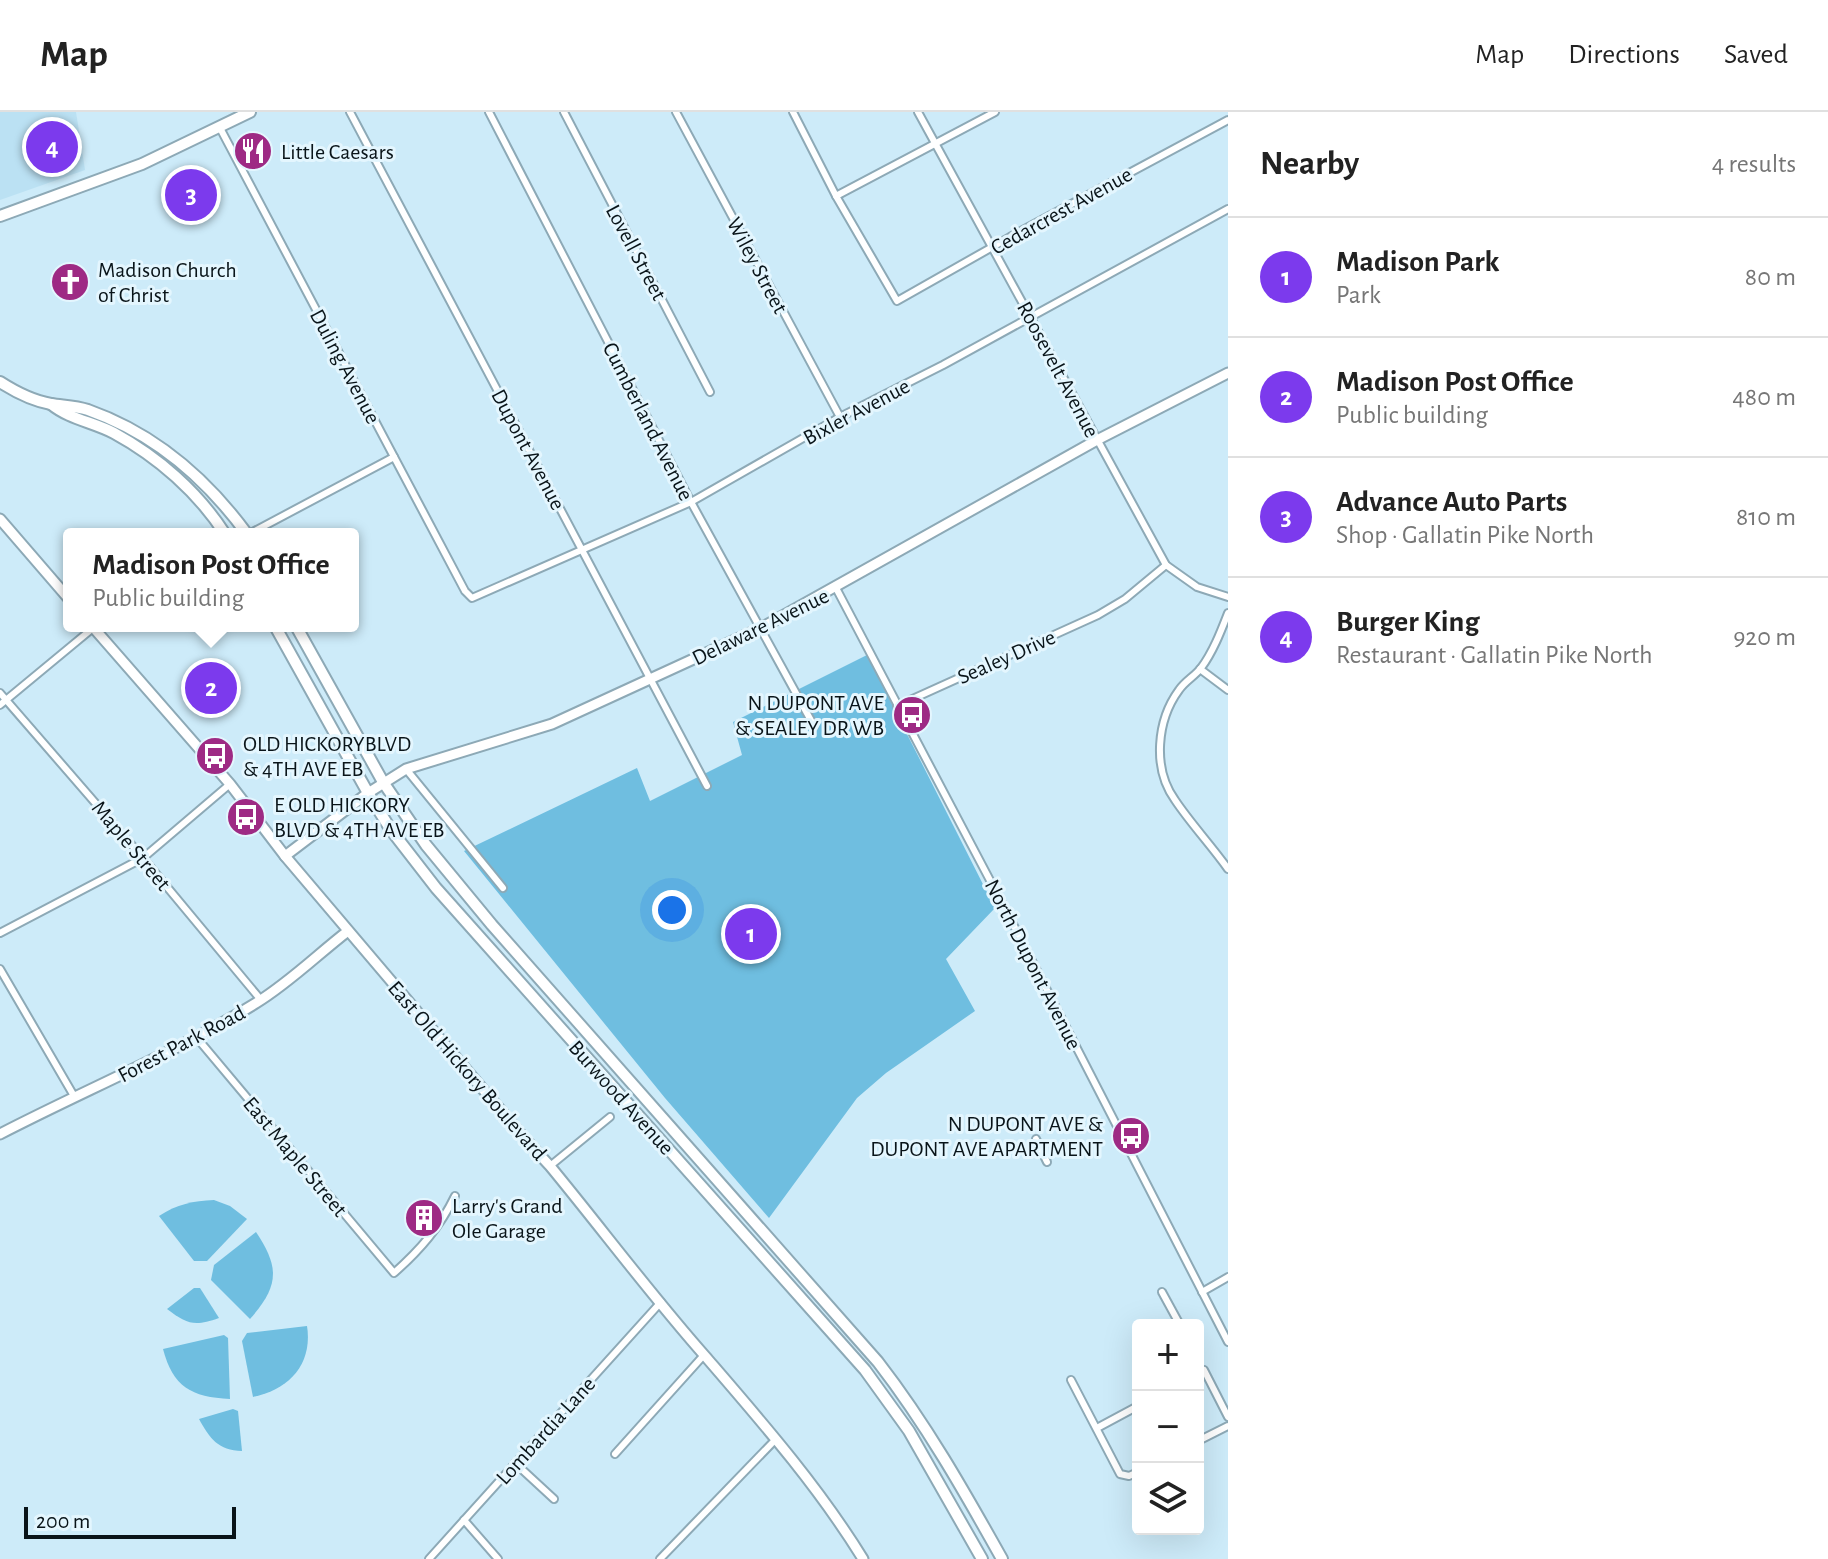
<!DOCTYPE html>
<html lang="en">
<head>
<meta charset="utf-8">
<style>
  :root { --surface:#fff; --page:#f6f6f6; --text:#222; --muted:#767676; --line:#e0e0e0; --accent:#7c3aed }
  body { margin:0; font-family:"Alegreya Sans",sans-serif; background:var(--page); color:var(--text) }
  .controls { position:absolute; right:24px; bottom:24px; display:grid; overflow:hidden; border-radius:8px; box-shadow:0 8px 32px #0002 }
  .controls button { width:72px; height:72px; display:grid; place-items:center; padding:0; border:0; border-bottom:2px solid var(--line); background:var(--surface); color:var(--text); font:40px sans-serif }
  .scale { position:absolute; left:24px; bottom:20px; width:212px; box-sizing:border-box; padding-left:8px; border:4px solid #091419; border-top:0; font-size:22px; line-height:28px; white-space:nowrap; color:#091419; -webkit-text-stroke:6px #e4f6fe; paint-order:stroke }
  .you { position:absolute; left:672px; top:798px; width:28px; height:28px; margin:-20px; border:6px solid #fff; border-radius:50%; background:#1a73e8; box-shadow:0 0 0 12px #1a73e833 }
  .badge { display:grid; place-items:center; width:52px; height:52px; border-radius:50%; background:var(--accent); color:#fff; font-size:26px; font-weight:700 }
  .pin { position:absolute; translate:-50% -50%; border:4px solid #fff; box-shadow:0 2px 8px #0006 }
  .popup { position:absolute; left:63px; top:416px; width:296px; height:104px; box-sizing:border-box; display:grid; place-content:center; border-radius:8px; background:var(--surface); filter:drop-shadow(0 2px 6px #0005); font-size:26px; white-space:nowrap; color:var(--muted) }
  .popup b { font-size:30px; color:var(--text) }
  .popup::after { content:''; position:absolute; left:50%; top:100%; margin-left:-16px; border:16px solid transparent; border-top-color:var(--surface) }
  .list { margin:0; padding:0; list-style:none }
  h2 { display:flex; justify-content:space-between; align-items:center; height:104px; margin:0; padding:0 32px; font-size:34px }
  h2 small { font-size:26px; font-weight:400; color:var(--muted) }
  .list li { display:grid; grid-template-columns:52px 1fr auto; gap:24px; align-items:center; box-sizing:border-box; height:120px; padding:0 32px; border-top:2px solid var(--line) }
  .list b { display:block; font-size:30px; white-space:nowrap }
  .list p { margin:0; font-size:26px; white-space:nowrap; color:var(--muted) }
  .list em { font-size:26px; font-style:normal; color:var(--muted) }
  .icon { flex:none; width:44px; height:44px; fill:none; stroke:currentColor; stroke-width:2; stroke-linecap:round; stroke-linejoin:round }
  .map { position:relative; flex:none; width:1228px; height:1447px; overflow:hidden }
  header { display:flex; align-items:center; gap:48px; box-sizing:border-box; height:112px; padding:0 40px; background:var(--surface); border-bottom:2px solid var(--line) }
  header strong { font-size:38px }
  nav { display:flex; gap:44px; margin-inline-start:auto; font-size:28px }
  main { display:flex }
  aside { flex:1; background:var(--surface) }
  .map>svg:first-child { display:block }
  .built { fill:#bbe1f3 }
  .green { fill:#6fbee0 }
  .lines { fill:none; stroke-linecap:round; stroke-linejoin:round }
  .street-casing { stroke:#8da9b6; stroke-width:10 }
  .secondary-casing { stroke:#8da9b6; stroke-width:13 }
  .primary-casing { stroke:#8da9b6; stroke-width:14 }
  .street { stroke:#fff; stroke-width:6 }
  .secondary { stroke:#fff; stroke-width:9 }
  .primary { stroke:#fff; stroke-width:10 }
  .labels { text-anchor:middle; stroke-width:6; stroke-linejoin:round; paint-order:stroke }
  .poi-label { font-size:22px; fill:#091419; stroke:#e4f6fe; text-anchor:start }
  .street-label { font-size:22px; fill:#091419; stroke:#e4f6fe }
</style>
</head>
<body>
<header>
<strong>Map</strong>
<nav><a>Map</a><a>Directions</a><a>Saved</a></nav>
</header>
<main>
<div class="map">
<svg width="1228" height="1447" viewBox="0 0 1228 1447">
  <rect width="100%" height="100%" fill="#cdebf9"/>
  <!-- built -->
  <path class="built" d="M0 0H76L85 58 0 88Z"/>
  <!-- green -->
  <g class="green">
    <path d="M867 543 995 796 946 847 975 899 886 961 857 986 769 1106 665 986 464 739 637 656 650 689 742 643 733 610Z"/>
    <path d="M214 1088 230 1094 247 1107 207 1149H194L159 1104C177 1092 193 1089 214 1088Z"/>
    <path d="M256 1120C280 1156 279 1174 250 1207L211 1168 214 1153Z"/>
    <path d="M194 1176H200L219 1206C194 1215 187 1212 167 1197Z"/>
    <path d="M307 1214C313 1252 289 1278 253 1285L242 1229 247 1221Z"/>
    <path d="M224 1223 228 1226 230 1287C191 1285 173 1275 163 1237Z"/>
    <path d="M233 1297 238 1299 242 1339C218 1338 210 1327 199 1307Z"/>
  </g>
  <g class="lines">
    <!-- street casing -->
    <g class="street-casing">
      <g id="street">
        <path d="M350 0 707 674"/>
        <path d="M489 0 691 390 814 614"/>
        <path d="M564 0 710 280"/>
        <path d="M676 0 840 305"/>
        <path d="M793 0 836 84 897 189 1010 125 1228 8"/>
        <path d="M918 0 1166 453 1197 475 1228 485"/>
        <path d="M220 16 465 479 472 486 691 390 840 305 943 253 1228 97"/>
        <path d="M836 84 995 0"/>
        <path d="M249 422 394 345"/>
        <path d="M836 476 1013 812 1228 1230"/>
        <path d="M1228 501C1221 519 1213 540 1201 556 1195 564 1185 569 1179 578 1157 608 1152 656 1175 688 1191 712 1211 733 1228 757"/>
        <path d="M1200 557 1228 578"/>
        <path d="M0 581 143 746 261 888"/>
        <path d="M0 593 93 516"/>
        <path d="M897 594 1098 503 1125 487 1166 453"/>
        <path d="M406 657 503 776"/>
        <path d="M0 821 143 746 230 672"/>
        <path d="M0 857 74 984"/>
        <path d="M197 926 394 1161C420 1138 440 1115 455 1084"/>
        <path d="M1036 1027 1047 1050"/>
        <path d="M550 1054 610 1005"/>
        <path d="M1162 1180 1180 1213"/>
        <path d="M1202 1180 1228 1165"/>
        <path d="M1198 1261 1204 1258 1228 1305"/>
        <path d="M1071 1268 1120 1362 1129 1364 1138 1360"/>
        <path d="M1097 1316 1138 1294"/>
        <path d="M1198 1329 1228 1314"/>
        <path d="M615 1342 704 1243"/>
        <path d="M515 1351 554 1387"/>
        <path d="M464 1408 498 1447"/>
        <path d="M429 1447 661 1190"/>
        <path d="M660 1447 776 1327"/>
      </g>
    </g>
    <!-- secondary casing -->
    <g class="secondary-casing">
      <g id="secondary">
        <path d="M0 407 69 487"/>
        <path d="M92 514 230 672 285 744 526 1028 550 1054C602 1117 651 1183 705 1244 761 1309 818 1374 863 1447"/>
        <path d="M285 744 368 681 406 657 552 612 761 516 1097 328 1228 261"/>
        <path d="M0 1022C85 978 175 941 256 891 289 871 318 842 348 819"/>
      </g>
    </g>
    <!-- primary casing -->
    <g class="primary-casing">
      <g id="primary">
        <path d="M0 104 142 52 250 0"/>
        <path d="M0 270C14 279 34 289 51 292 64 294 75 294 88 298 153 321 206 366 247 422"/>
        <path d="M51 292C69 307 93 310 114 321 158 345 198 380 225 422"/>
        <path d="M275 514 368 681 391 718 436 776 865 1258 909 1319 982 1447"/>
        <path d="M296 514 383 670 426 733 492 813 878 1250C926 1312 964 1379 1002 1447"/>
      </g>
    </g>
    <!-- street -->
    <use href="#street" class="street"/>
    <!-- secondary -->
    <use href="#secondary" class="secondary"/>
    <!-- primary -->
    <use href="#primary" class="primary"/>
  </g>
  <!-- icons -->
  <defs>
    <g id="restaurant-disc" transform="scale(2)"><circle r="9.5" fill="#9e2a84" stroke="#e4f6fe"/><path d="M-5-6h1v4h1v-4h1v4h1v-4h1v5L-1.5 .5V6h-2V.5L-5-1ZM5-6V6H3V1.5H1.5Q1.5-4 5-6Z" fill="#fff"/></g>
    <g id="church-disc" transform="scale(2)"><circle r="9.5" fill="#9e2a84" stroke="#e4f6fe"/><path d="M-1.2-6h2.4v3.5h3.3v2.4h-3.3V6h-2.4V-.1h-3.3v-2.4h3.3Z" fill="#fff"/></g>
    <g id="bus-disc" transform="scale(2)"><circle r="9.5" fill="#9e2a84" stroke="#e4f6fe"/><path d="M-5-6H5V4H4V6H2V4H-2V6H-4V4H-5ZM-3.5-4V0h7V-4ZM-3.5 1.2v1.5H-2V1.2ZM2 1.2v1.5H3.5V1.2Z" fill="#fff"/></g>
    <g id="building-disc" transform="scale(2)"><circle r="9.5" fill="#9e2a84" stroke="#e4f6fe"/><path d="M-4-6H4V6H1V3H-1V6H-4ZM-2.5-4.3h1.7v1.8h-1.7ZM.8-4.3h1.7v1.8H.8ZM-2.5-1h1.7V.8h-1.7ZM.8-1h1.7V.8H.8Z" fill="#fff"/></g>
  </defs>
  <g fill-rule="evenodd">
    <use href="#restaurant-disc" x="253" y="39"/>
    <use href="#church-disc" x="70" y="170"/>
    <use href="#bus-disc" x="912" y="603"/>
    <use href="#bus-disc" x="215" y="644"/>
    <use href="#bus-disc" x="246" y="705"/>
    <use href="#bus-disc" x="1131" y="1024"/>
    <use href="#building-disc" x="424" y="1106"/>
  </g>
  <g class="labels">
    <!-- poi labels -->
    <g class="poi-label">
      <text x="281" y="47">Little Caesars</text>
      <text x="98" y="165">Madison Church<tspan x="98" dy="25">of Christ</tspan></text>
      <text x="884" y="598" text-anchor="end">N DUPONT AVE<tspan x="884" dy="25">&amp; SEALEY DR WB</tspan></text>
      <text x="243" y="639">OLD HICKORYBLVD<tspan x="243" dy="25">&amp; 4TH AVE EB</tspan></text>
      <text x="274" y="700">E OLD HICKORY<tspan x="274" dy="25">BLVD &amp; 4TH AVE EB</tspan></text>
      <text x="1103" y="1019" text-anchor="end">N DUPONT AVE &amp;<tspan x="1103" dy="25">DUPONT AVE APARTMENT</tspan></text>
      <text x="452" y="1101">Larry's Grand<tspan x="452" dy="25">Ole Garage</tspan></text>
    </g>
    <!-- street labels -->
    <g class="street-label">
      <text transform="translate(1061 98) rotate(-29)" y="8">Cedarcrest Avenue</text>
      <text transform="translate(637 140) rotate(62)" y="8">Lovell Street</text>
      <text transform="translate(758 153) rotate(62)" y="8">Wiley Street</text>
      <text transform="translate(346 254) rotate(62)" y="8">Duling Avenue</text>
      <text transform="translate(1059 257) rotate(62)" y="8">Roosevelt Avenue</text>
      <text transform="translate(856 299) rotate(-28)" y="8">Bixler Avenue</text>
      <text transform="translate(649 309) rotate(63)" y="8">Cumberland Avenue</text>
      <text transform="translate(529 337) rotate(62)" y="8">Dupont Avenue</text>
      <text transform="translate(760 514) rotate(-26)" y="8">Delaware Avenue</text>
      <text transform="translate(1006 544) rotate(-24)" y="8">Sealey Drive</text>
      <text transform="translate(132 733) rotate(50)" y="8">Maple Street</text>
      <text transform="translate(1034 852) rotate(63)" y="8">North Dupont Avenue</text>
      <text transform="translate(181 931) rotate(-28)" y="8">Forest Park Road</text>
      <text transform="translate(468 958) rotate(49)" y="8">East Old Hickory Boulevard</text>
      <text transform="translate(622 985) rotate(48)" y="8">Burwood Avenue</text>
      <text transform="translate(296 1044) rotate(50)" y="8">East Maple Street</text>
      <text transform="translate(545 1318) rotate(-48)" y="8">Lombardia Lane</text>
    </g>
  </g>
</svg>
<div class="controls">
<button>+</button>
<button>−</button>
<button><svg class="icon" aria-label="layers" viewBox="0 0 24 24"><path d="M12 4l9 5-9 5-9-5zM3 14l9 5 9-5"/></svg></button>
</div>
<div class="scale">200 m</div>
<div class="you"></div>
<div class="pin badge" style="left:751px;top:822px">1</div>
<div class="pin badge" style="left:211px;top:576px">2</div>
<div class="popup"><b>Madison Post Office</b>Public building</div>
<div class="pin badge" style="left:191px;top:83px">3</div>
<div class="pin badge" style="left:52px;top:35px">4</div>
</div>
<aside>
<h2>Nearby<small>4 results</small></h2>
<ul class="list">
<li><span class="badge">1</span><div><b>Madison Park</b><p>Park</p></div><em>80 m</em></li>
<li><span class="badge">2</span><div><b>Madison Post Office</b><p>Public building</p></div><em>480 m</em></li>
<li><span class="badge">3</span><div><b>Advance Auto Parts</b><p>Shop · Gallatin Pike North</p></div><em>810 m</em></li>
<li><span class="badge">4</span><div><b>Burger King</b><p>Restaurant · Gallatin Pike North</p></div><em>920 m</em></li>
</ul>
</aside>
</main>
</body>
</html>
